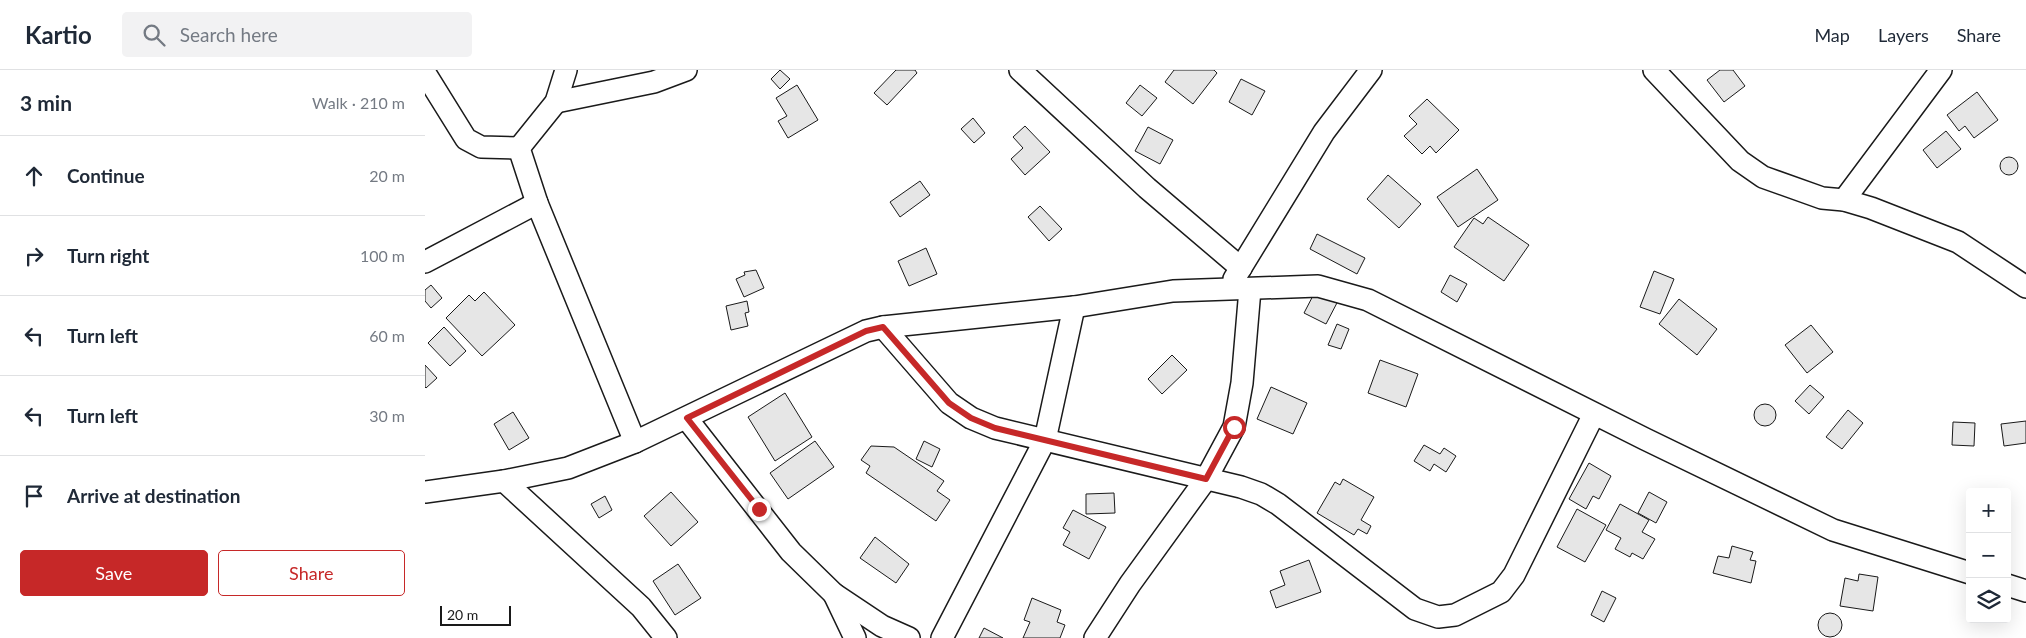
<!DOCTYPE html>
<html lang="en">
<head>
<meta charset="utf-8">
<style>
  :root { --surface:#fff; --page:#f2f2f3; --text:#1f2937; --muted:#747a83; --line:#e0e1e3; --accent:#c62828 }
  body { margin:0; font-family:Lato,sans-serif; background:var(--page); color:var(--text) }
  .controls { position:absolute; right:15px; bottom:15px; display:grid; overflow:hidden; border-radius:5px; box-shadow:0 5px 20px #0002 }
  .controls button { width:45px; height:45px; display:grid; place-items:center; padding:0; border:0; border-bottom:1px solid var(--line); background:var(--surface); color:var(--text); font:25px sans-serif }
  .scale { position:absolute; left:15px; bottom:12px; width:71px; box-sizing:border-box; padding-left:5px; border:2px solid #1a1a1a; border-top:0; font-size:14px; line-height:18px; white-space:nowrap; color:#1a1a1a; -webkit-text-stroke:4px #fff; paint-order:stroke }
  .stop { position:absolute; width:15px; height:15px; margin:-11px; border:4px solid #c62828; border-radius:50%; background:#fff }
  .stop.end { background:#c62828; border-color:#fff; box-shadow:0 1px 5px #0008 }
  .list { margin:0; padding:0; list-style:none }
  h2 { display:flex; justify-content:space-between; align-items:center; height:65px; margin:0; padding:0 20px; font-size:21px }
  h2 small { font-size:16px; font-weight:400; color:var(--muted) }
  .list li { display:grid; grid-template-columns:32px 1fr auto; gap:15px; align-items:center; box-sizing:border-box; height:80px; padding:0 20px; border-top:1px solid var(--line) }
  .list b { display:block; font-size:19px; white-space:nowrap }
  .list em { font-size:16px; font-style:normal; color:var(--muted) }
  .actions { display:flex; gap:10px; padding:15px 20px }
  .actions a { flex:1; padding:11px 0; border:1px solid var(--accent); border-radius:5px; text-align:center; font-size:18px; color:var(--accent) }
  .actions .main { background:var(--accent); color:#fff }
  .icon { flex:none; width:28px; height:28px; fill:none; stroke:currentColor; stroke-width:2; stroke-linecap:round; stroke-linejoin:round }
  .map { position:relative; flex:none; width:1601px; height:568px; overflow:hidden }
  header { display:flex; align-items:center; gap:30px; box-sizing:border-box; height:70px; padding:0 25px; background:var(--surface); border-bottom:1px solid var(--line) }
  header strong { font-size:24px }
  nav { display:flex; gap:28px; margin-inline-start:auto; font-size:18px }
  .search { width:350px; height:45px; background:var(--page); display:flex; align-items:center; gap:12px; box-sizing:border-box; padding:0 18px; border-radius:5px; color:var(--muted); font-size:19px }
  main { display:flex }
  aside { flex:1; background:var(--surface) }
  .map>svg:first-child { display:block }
  .building { fill:#e6e6e6; stroke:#1a1a1a }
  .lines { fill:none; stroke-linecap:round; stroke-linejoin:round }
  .street-casing { stroke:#1a1a1a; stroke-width:24 }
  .street { stroke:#fff; stroke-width:21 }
  .route { stroke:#c62828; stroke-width:6 }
</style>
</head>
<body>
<header>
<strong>Kartio</strong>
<div class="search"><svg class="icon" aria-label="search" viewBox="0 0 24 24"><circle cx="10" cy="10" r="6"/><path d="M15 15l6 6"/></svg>Search here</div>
<nav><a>Map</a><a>Layers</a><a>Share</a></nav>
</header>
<main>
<aside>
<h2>3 min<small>Walk · 210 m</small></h2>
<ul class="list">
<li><svg class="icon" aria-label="ahead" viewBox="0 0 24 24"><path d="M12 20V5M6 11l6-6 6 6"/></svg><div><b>Continue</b></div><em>20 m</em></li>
<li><svg class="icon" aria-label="right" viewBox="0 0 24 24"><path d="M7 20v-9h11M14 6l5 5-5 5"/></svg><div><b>Turn right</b></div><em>100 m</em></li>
<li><svg class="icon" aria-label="left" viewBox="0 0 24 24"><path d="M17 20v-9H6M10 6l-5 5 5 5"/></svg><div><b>Turn left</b></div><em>60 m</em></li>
<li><svg class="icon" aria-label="left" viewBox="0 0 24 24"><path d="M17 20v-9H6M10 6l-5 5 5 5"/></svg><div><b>Turn left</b></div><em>30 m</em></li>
<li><svg class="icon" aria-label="arrive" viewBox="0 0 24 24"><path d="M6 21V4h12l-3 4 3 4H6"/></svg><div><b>Arrive at destination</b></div></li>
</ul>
<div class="actions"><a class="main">Save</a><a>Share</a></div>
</aside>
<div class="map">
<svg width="1601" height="568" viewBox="0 0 1601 568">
  <rect width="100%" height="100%" fill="#fff"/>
  <!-- building -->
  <g class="building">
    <path d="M355 0 365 9 355 19 346 9Z"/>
    <path d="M471 0H490L492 3 462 35 449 23Z"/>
    <path d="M749 0H789L792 3 768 34 740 12Z"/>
    <path d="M1295 0H1308L1320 16 1299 32 1282 10Z"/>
    <path d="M816 9 840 21 827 45 804 32Z"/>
    <path d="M372 15 393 50 363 68 353 51 362 46 351 28Z"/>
    <path d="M715 15 732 28 717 46 701 33Z"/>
    <path d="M1552 22 1573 50 1549 68 1540 56 1534 61 1522 45Z"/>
    <path d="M1002 29 1034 60 1011 83 1005 76 997 84 979 66 992 54 984 46Z"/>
    <path d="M548 48 560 63 549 73 536 59Z"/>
    <path d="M600 56 625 82 600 105 586 89 598 78 588 67Z"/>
    <path d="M723 57 748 70 735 94 710 81Z"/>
    <path d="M1521 61 1536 79 1512 98 1498 80Z"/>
    <circle cx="1584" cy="96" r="9"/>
    <path d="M1052 99 1073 130 1033 157 1012 127Z"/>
    <path d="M963 105 996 134 974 158 942 129Z"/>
    <path d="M495 111 505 125 475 147 465 132Z"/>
    <path d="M615 136 637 159 624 171 603 147Z"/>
    <path d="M1063 147 1104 175 1079 211 1029 177 1049 148 1058 154Z"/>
    <path d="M892 164 940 188 932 204 885 179Z"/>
    <path d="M501 178 512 204 484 216 473 191Z"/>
    <path d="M331 200 339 218 319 227 311 209 320 205 319 202Z"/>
    <path d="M1229 201 1249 209 1235 244 1215 237Z"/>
    <path d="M1025 205 1042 214 1032 232 1016 222Z"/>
    <path d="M6 215 17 228 6 238 0 231V220Z"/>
    <path d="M892 218 914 229 901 254 879 243Z"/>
    <path d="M59 222 90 255 57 286 21 248 44 225 50 231Z"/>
    <path d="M1254 229 1292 259 1272 285 1234 254Z"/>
    <path d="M322 231 324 242 320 243 323 256 306 260 301 236Z"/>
    <path d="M912 254 924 259 916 279 903 275Z"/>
    <path d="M1386 255 1408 282 1382 303 1360 275Z"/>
    <path d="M19 257 41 281 25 296 3 273Z"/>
    <path d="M747 285 762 300 737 324 723 309Z"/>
    <path d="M955 290 993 304 981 337 943 323Z"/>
    <path d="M0 295 12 308 1 318 0 317Z"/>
    <path d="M1385 315 1399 327 1384 344 1370 331Z"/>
    <path d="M846 317 882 333 868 364 832 349Z"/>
    <path d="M360 323 387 367 350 391 323 347Z"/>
    <circle cx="1340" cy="345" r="11"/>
    <path d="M1423 340 1438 353 1417 379 1401 367Z"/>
    <path d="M88 342 104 368 84 380 69 354Z"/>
    <path d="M1601 351V373L1579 376 1576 354Z"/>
    <path d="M1528 352 1550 353 1549 376 1527 375Z"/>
    <path d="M390 371 409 397 363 429 345 403Z"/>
    <path d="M499 371 515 379 507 397 491 389Z"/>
    <path d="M999 375 1015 384 1019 378 1031 386 1021 402 1009 394 1005 401 989 391Z"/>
    <path d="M446 376 469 377 519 411 512 421 525 430 511 451 441 403 445 396 436 390Z"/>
    <path d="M1164 393 1186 406 1174 429 1168 426 1161 439 1144 429Z"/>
    <path d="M918 409 949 427 936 450 946 456 942 464 933 459 929 465 892 443 910 412 915 415Z"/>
    <path d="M246 422 273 452 246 476 219 446Z"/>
    <path d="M1224 422 1242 432 1231 453 1213 443Z"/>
    <path d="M689 423 690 443 661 444V424Z"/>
    <path d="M180 426 187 440 174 448 166 434Z"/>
    <path d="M1195 434 1224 450 1217 462 1230 469 1218 489 1207 483 1205 487 1190 479 1196 468 1181 460Z"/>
    <path d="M1152 439 1181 455 1160 492 1132 477Z"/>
    <path d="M648 440 681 457 664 489 638 475 645 462 638 458Z"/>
    <path d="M450 467 484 494 471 513 435 488Z"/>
    <path d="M1307 476 1328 482 1325 490 1331 491 1326 513 1288 503 1293 486 1304 488Z"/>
    <path d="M884 490 896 522 851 538 845 521 860 515 855 501Z"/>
    <path d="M253 494 276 528 250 545 228 511Z"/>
    <path d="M1434 504 1453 507 1448 541 1415 536 1420 508 1433 511Z"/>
    <path d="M1177 521 1191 528 1179 552 1166 545Z"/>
    <path d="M607 528 636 540 632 552 640 555 635 568H598L605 552 599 550Z"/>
    <circle cx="1405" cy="555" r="12"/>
    <path d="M559 558 578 568H554Z"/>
  </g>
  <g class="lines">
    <!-- street casing -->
    <g class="street-casing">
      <g id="street">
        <path d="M141 0 131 32 94 78 112 133 210 372"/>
        <path d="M595 0 722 118 816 198"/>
        <path d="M1229 0 1315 91 1338 107 1397 128 1419 130 1446 138 1533 172 1601 217"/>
        <path d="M0 3 41 69 56 77 94 78"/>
        <path d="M131 32 229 12 261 0"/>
        <path d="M1419 130 1516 0"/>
        <path d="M0 192 112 133"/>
        <path d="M809 209 899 62 946 0"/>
        <path d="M458 257 524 333 546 348 570 358 816 417 836 424 853 434 990 539 1013 547 1030 545 1076 522 1089 505 1169 344"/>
        <path d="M262 349 366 482 409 524 457 556 484 568"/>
        <path d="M79 411 216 537 241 568"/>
        <path d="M0 422 79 411 143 398 210 372 441 261 458 257 649 237 748 221 893 216 943 230 1220 369 1408 460 1545 503"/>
        <path d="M1582 515 1601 521"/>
        <path d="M409 524 430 568"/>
        <path d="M517 568 620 370 649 237"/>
        <path d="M670 568 705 514 781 409 809 357 817 313 825 219"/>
      </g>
    </g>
    <!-- street -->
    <use href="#street" class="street"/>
  </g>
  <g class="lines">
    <!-- route -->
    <path class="route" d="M334 439 262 348 441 261 458 257 524 333 546 348 570 358 781 409 809 357"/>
  </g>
</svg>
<div class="controls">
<button>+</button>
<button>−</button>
<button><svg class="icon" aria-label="layers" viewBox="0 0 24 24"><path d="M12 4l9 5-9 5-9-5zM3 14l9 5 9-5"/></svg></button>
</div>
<div class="scale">20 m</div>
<div class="stop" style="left:809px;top:357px"></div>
<div class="stop end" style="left:334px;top:439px"></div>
</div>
</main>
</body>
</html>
